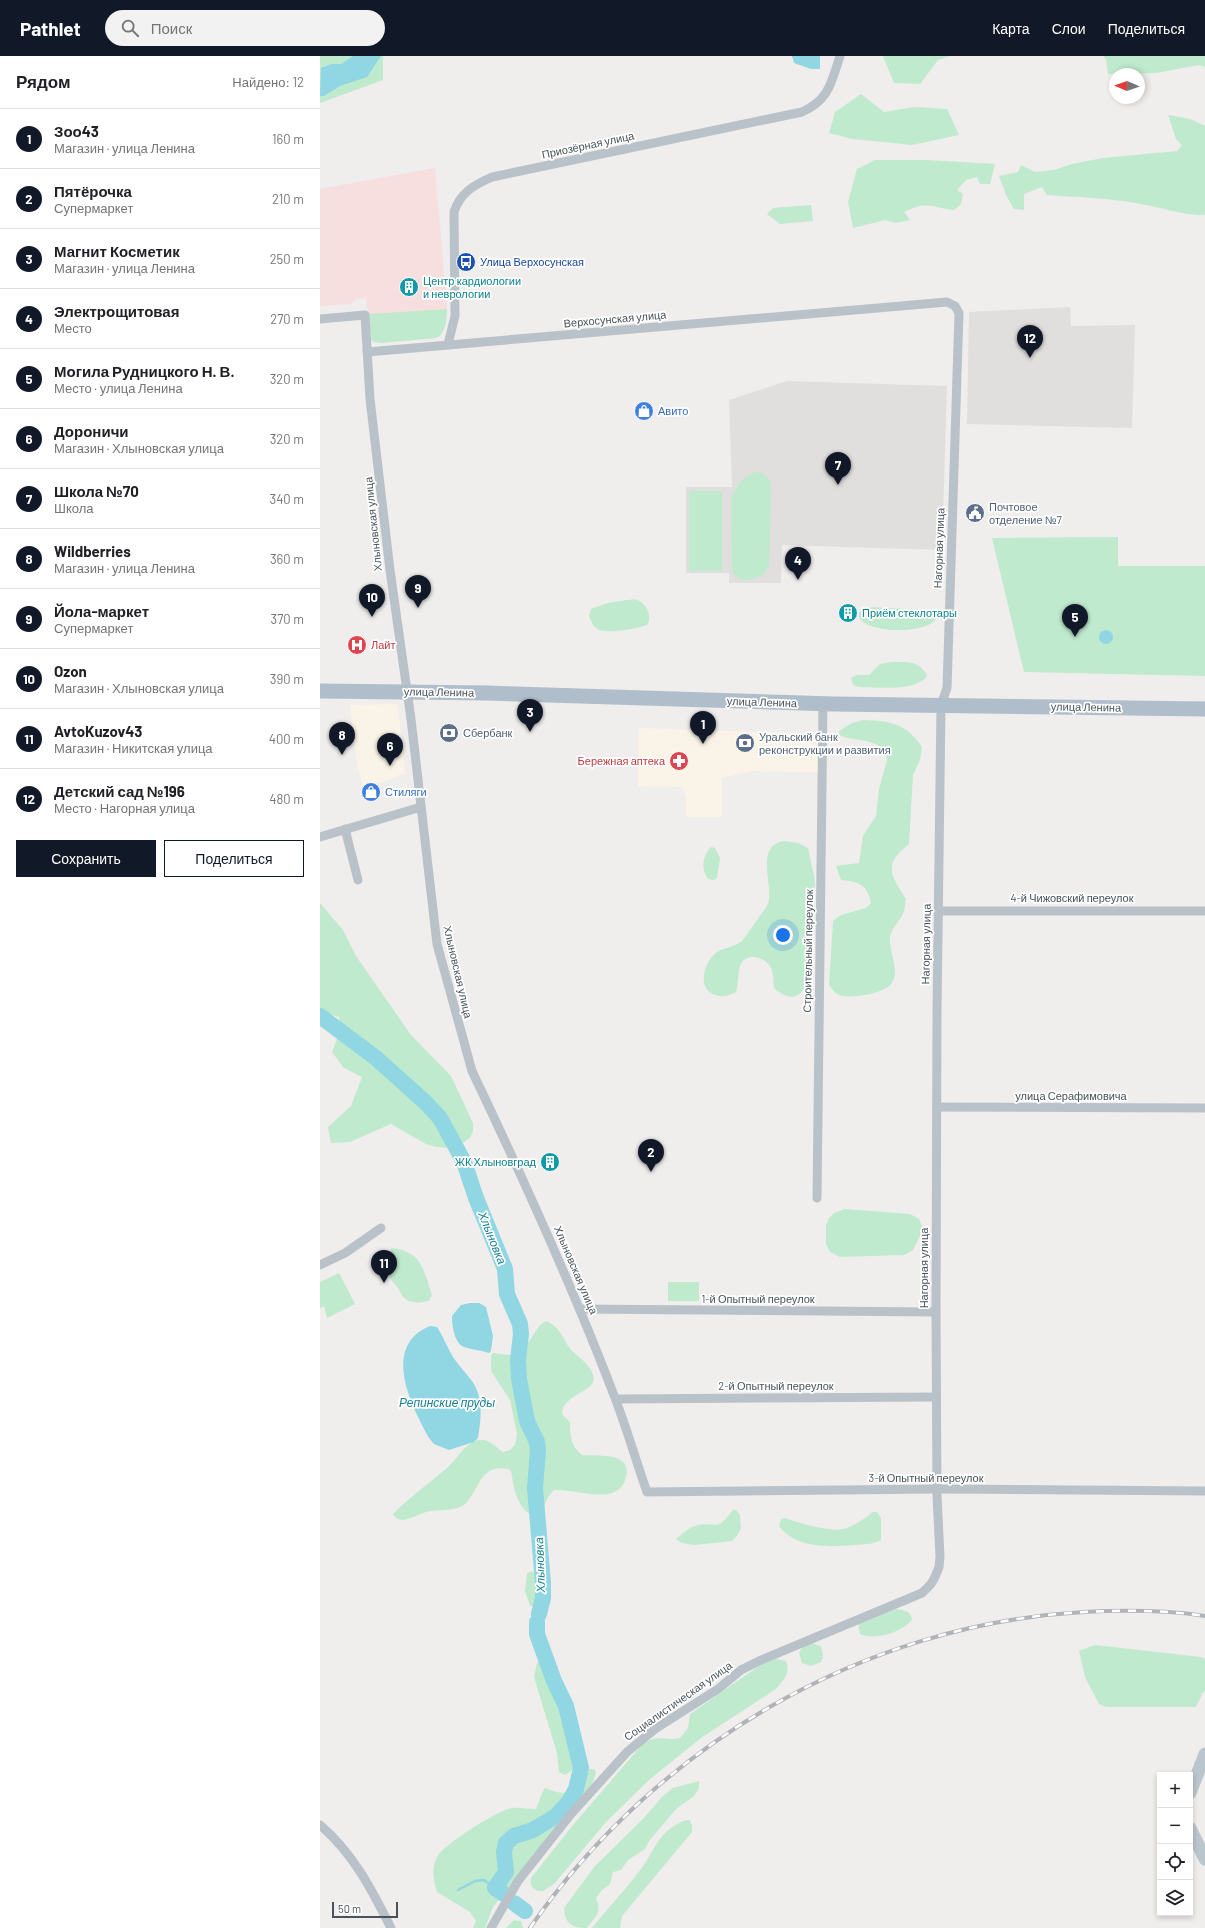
<!DOCTYPE html>
<html lang="ru">
<head>
<meta charset="utf-8">
<style>
  :root { --surface:#fff; --page:#f2f2f2; --text:#202124; --muted:#757577; --line:#e0e0e0; --accent:#111827 }
  body { margin:0; font-family:Barlow,sans-serif; background:var(--page); color:var(--text) }
  .controls { position:absolute; right:12px; bottom:12px; display:grid; overflow:hidden; border-radius:0px; box-shadow:0 2px 6px #0003 }
  .controls button { width:36px; height:36px; display:grid; place-items:center; padding:0; border:0; border-bottom:1px solid var(--line); background:var(--surface); color:var(--text); font:20px sans-serif }
  .compass { position:absolute; left:789px; top:12px; width:36px; height:36px; border-radius:50%; background:var(--surface); box-shadow:0 2px 6px #0003; rotate:272deg }
  .scale { position:absolute; left:12px; bottom:10px; width:66px; box-sizing:border-box; padding-left:4px; border:2px solid #475259; border-top:0; font-size:11px; line-height:14px; white-space:nowrap; color:#475259; -webkit-text-stroke:3px #fff; paint-order:stroke }
  .you { position:absolute; left:463px; top:879px; width:14px; height:14px; margin:-10px; border:3px solid #fff; border-radius:50%; background:#1a73e8; box-shadow:0 0 0 6px #1a73e833 }
  .badge { display:grid; place-items:center; width:26px; height:26px; border-radius:50%; background:var(--accent); color:#fff; font-size:13px; font-weight:700 }
  .pin { position:absolute; translate:-50% -33px; filter:drop-shadow(0 1px 2px #0008) }
  .pin::after { content:''; position:absolute; top:21px; width:14px; height:12px; background:inherit; clip-path:polygon(0 0,100% 0,50% 100%) }
  .list { margin:0; padding:0; list-style:none }
  h2 { display:flex; justify-content:space-between; align-items:center; height:52px; margin:0; padding:0 16px; font-size:17px }
  h2 small { font-size:13px; font-weight:400; color:var(--muted) }
  .list li { display:grid; grid-template-columns:26px 1fr auto; gap:12px; align-items:center; box-sizing:border-box; height:60px; padding:0 16px; border-top:1px solid var(--line) }
  .list b { display:block; font-size:15px; white-space:nowrap }
  .list p { margin:0; font-size:13px; white-space:nowrap; color:var(--muted) }
  .list em { font-size:13px; font-style:normal; color:var(--muted) }
  .actions { display:flex; gap:8px; padding:12px 16px }
  .actions a { flex:1; padding:9px 0; border:1px solid var(--accent); border-radius:0px; text-align:center; font-size:14px; color:var(--accent) }
  .actions .main { background:var(--accent); color:#fff }
  .icon { flex:none; width:22px; height:22px; fill:none; stroke:currentColor; stroke-width:2; stroke-linecap:round; stroke-linejoin:round }
  .map { position:relative; flex:none; width:885px; height:1872px; overflow:hidden }
  header { display:flex; align-items:center; gap:24px; box-sizing:border-box; height:56px; padding:0 20px; background:var(--accent); color:#fff }
  header strong { font-size:19px }
  nav { display:flex; gap:22px; margin-inline-start:auto; font-size:14px }
  .search { width:280px; height:36px; background:var(--page); display:flex; align-items:center; gap:10px; box-sizing:border-box; padding:0 14px; border-radius:22px; color:var(--muted); font-size:15px }
  main { display:flex }
  aside { flex:1; background:var(--surface) }
  .map>svg:first-child { display:block }
  .commercial { fill:#faf3e7 }
  .education { fill:#e1dede }
  .medical { fill:#f8dfdf }
  .green { fill:#bfeacd }
  .water { fill:#90d7e3 }
  .lines { fill:none; stroke-linecap:round; stroke-linejoin:round }
  .stream { stroke:#90d7e3; stroke-width:2.5 }
  .river { stroke:#90d7e3; stroke-width:16 }
  .minor { stroke:#bac2c9; stroke-width:9 }
  .secondary { stroke:#bac5cd; stroke-width:13 }
  .primary { stroke:#afbeca; stroke-width:15 }
  .rail-casing { stroke:#b0b3b7; stroke-width:4 }
  .rail { stroke:#fff; stroke-width:2.5; stroke-dasharray:8; stroke-linecap:butt }
  .labels { text-anchor:middle; stroke-width:3.5; stroke-linejoin:round; paint-order:stroke }
  .street-label { font-size:11px; fill:#475259; stroke:#fff }
  .transit-label { font-size:11px; fill:#164399; stroke:#fff; text-anchor:start }
  .culture-label { font-size:11px; fill:#0d838f; stroke:#fff; text-anchor:start }
  .shop-label { font-size:11px; fill:#366cbe; stroke:#fff; text-anchor:start }
  .service-label { font-size:11px; fill:#4e5e75; stroke:#fff; text-anchor:start }
  .health-label { font-size:11px; fill:#be3a42; stroke:#fff; text-anchor:start }
  .water-label { font-size:12px; font-style:italic; fill:#198193; stroke:#fff }
</style>
</head>
<body>
<header>
<strong>Pathlet</strong>
<div class="search"><svg class="icon" aria-label="search" viewBox="0 0 24 24"><circle cx="10" cy="10" r="6"/><path d="M15 15l6 6"/></svg>Поиск</div>
<nav><a>Карта</a><a>Слои</a><a>Поделиться</a></nav>
</header>
<main>
<aside>
<h2>Рядом<small>Найдено: 12</small></h2>
<ul class="list">
<li><span class="badge">1</span><div><b>Зоо43</b><p>Магазин · улица Ленина</p></div><em>160 m</em></li>
<li><span class="badge">2</span><div><b>Пятёрочка</b><p>Супермаркет</p></div><em>210 m</em></li>
<li><span class="badge">3</span><div><b>Магнит Косметик</b><p>Магазин · улица Ленина</p></div><em>250 m</em></li>
<li><span class="badge">4</span><div><b>Электрощитовая</b><p>Место</p></div><em>270 m</em></li>
<li><span class="badge">5</span><div><b>Могила Рудницкого Н. В.</b><p>Место · улица Ленина</p></div><em>320 m</em></li>
<li><span class="badge">6</span><div><b>Дороничи</b><p>Магазин · Хлыновская улица</p></div><em>320 m</em></li>
<li><span class="badge">7</span><div><b>Школа №70</b><p>Школа</p></div><em>340 m</em></li>
<li><span class="badge">8</span><div><b>Wildberries</b><p>Магазин · улица Ленина</p></div><em>360 m</em></li>
<li><span class="badge">9</span><div><b>Йола-маркет</b><p>Супермаркет</p></div><em>370 m</em></li>
<li><span class="badge">10</span><div><b>Ozon</b><p>Магазин · Хлыновская улица</p></div><em>390 m</em></li>
<li><span class="badge">11</span><div><b>AvtoKuzov43</b><p>Магазин · Никитская улица</p></div><em>400 m</em></li>
<li><span class="badge">12</span><div><b>Детский сад №196</b><p>Место · Нагорная улица</p></div><em>480 m</em></li>
</ul>
<div class="actions"><a class="main">Сохранить</a><a>Поделиться</a></div>
</aside>
<div class="map">
<svg width="885" height="1872" viewBox="0 0 885 1872">
  <rect width="100%" height="100%" fill="#f0eded"/>
  <!-- commercial -->
  <g class="commercial">
    <path d="M76 648 78 650 85 718 43 732 37 707 30 649Z"/>
    <path d="M319 672 499 678 498 716 432 715 402 722V761H366V740L362 733 358 731 318 730Z"/>
  </g>
  <!-- education -->
  <g class="education">
    <path d="M750 251 751 270 815 269 812 372 647 368 649 256Z"/>
    <path d="M467 325 627 330 622 494 462 489 461 527H409V517H366V431H412L409 344Z"/>
  </g>
  <!-- medical -->
  <path class="medical" d="M115 112 127 250 124 273 120 280 111 283 54 286 51 284 46 242 36 243 31 248 0 250V133Z"/>
  <!-- green -->
  <g class="green">
    <path d="M0 0H63V24L0 47Z"/>
    <path d="M563 0H630L618 4 600 28 574 27Z"/>
    <path d="M783 0H885V11L878 9 837 17 788 18 786 3Z"/>
    <path d="M541 38 564 56 594 51 627 53 639 79 592 89 532 83 509 77 515 56Z"/>
    <path d="M848 59 870 63 885 70V159C861 159 839 151 816 147 786 142 757 141 727 139L722 131 704 138V154L694 153 686 139 679 120 698 116 701 109 715 116 734 114 752 108 783 102 857 95 862 89 856 83Z"/>
    <path d="M555 104H606L675 108 670 128H660L657 121 646 124 637 134 643 138 641 148 634 154C612 152 607 144 584 156L590 164 576 167 565 164 533 172 528 146 537 113Z"/>
    <path d="M491 149 493 165 460 168 447 158 453 152Z"/>
    <path d="M127 253C127 263 126 277 116 282L62 287 54 286 51 284 48 258Z"/>
    <path d="M436 416C445 417 449 421 451 429L449 509 443 519C432 524 417 528 412 514L411 441 420 426 427 420Z"/>
    <rect x="369" y="435" width="33" height="80"/>
    <path d="M798 481V510H885V620L704 616 672 482Z"/>
    <path d="M307 544C310 544 314 543 317 544 326 547 333 561 327 569 316 573 285 579 276 572 272 569 271 564 269 560L271 553 288 547Z"/>
    <path d="M548 551 606 554 617 561C610 579 546 578 539 561V557L544 552Z"/>
    <path d="M572 606C588 606 598 604 607 619L606 622C588 636 559 631 538 631L533 629 531 622 537 619H549L560 608Z"/>
    <path d="M543 664C570 665 586 667 602 691L600 704 593 719 589 788C563 808 570 819 586 843 585 847 585 853 583 858 579 866 571 872 570 882 569 896 580 914 572 927 566 937 534 942 523 940 516 939 513 934 509 929L513 865 521 859 546 852 551 847C548 829 538 825 521 824L516 810 539 807 543 780 556 760 559 733 567 704C564 680 535 687 519 679V675L532 667Z"/>
    <path d="M463 785 478 787 488 792 494 820 495 831 488 925C480 944 469 945 454 932 453 925 454 916 450 910 444 901 427 896 421 908 417 916 419 927 416 936 409 939 403 942 395 939 376 933 384 905 397 896 405 891 415 891 422 885 424 883 445 853 447 850 456 834 433 791 463 785Z"/>
    <path d="M391 791 395 792 400 802 397 822 394 824 388 823C380 812 383 800 391 791Z"/>
    <path d="M0 847 23 874 36 900 91 979 131 1020 153 1067V1075L150 1082 141 1088 131 1092 116 1091 106 1088 71 1068 30 1086 11 1087 8 1071 31 1050 42 1021 24 1012 12 996 21 972 19 961 6 957 0 960Z"/>
    <path d="M525 1153 590 1158 599 1163 602 1170 600 1180 593 1194 584 1199 520 1201 510 1196 506 1188V1169L509 1162 514 1157Z"/>
    <path d="M72 1192C103 1196 103 1214 112 1239L109 1245C102 1246 94 1248 87 1244 82 1241 81 1237 78 1232 66 1218 59 1208 72 1192Z"/>
    <path d="M19 1217 35 1248 7 1262 4 1250 0 1252V1226Z"/>
    <rect x="348" y="1226" width="31" height="19"/>
    <path d="M226 1265C242 1272 242 1283 252 1295 257 1300 264 1304 268 1310 290 1337 243 1333 242 1358L250 1366C250 1379 251 1391 262 1399 279 1400 312 1396 306 1421 304 1429 300 1434 292 1437 279 1442 250 1433 234 1434L228 1441 221 1457 211 1459C196 1449 194 1432 191 1415L188 1413C160 1408 160 1432 147 1446 139 1456 119 1453 106 1456 99 1458 91 1463 83 1464 80 1464 77 1462 75 1461L73 1458C90 1441 109 1427 127 1412 138 1403 144 1387 159 1384 168 1382 176 1391 183 1396L190 1394 195 1389 197 1378 190 1344 171 1315V1300L173 1297 190 1299 201 1297 220 1269Z"/>
    <path d="M413 1454H416L420 1459 421 1473 417 1480 412 1485 374 1489 362 1487 356 1483C362 1478 368 1472 375 1470 398 1464 395 1478 413 1454Z"/>
    <path d="M553 1456H557L561 1462V1484C552 1489 545 1488 534 1489 510 1491 476 1493 459 1470L461 1463 465 1462C479 1467 509 1476 523 1473 535 1470 544 1463 553 1456Z"/>
    <path d="M212 1515 214 1517C217 1527 222 1541 214 1550H210L205 1535 207 1517Z"/>
    <path d="M576 1553C584 1554 591 1555 592 1564 582 1576 554 1585 540 1578L538 1567Z"/>
    <path d="M491 1587 501 1590 503 1600 501 1606 491 1610 482 1607 479 1597 483 1590Z"/>
    <path d="M775 1589 881 1601 885 1603V1635L883 1636 876 1651H786L779 1648 765 1621 759 1595Z"/>
    <path d="M225 1602 230 1603 236 1609 262 1688C262 1702 258 1712 245 1719L239 1716 237 1697 214 1621 217 1607Z"/>
    <path d="M456 1603 466 1605C471 1617 463 1625 456 1633L381 1682 329 1724 286 1766 234 1828 223 1835C215 1836 209 1831 211 1822L253 1769 320 1691C337 1676 342 1686 360 1682L368 1672 370 1658 442 1608Z"/>
    <path d="M270 1713H274L276 1716 272 1729 173 1851 165 1872H153L156 1865 150 1856 117 1836C113 1824 111 1809 119 1798 128 1786 178 1754 192 1752 199 1751 208 1753 216 1753L222 1737 225 1732C251 1743 256 1734 270 1713Z"/>
    <path d="M379 1725V1732L374 1740 357 1752 329 1785 325 1793 308 1804 301 1814 293 1816 290 1828 282 1834 276 1842C282 1857 276 1860 267 1872 252 1872 245 1868 244 1852L275 1810 322 1764 343 1740 353 1732Z"/>
    <path d="M366 1764H370L372 1770V1776L302 1860 300 1872H272C288 1852 306 1833 321 1813 337 1791 338 1775 366 1764Z"/>
    <path d="M194 1864 201 1865 203 1872H186Z"/>
  </g>
  <!-- water -->
  <g class="water">
    <path d="M33 0H61L47 21 20 30 4 40H0L1 12 12 8H21Z"/>
    <path d="M472 0H500V13H491L474 7Z"/>
    <circle cx="786" cy="581" r="7"/>
    <path d="M150 1247H159L166 1251 173 1280 171 1295 169 1297C161 1294 152 1294 144 1291 134 1287 132 1269 132 1260L141 1249Z"/>
    <path d="M110 1270 117 1271C123 1280 127 1291 133 1301 139 1310 146 1317 152 1325 164 1342 161 1364 158 1382L154 1386 129 1394 114 1388 109 1382C91 1349 61 1290 110 1270Z"/>
  </g>
  <g class="lines">
    <!-- stream -->
    <path class="stream" d="M138 1834 155 1825 164 1824 175 1832"/>
    <!-- river -->
    <g class="river">
      <path d="M0 960 56 1002 105 1046 120 1062 144 1106 156 1142 185 1213 187 1238 200 1268 201 1278 198 1304 199 1323 207 1365 217 1386 218 1394 215 1432 223 1527V1542L219 1558"/>
      <path d="M184 1838 175 1832 186 1816 184 1796 186 1787 194 1780 213 1774 236 1760 249 1746 256 1733 261 1712 246 1650 234 1625 217 1578V1566"/>
      <path d="M194 1847 205 1855"/>
    </g>
    <!-- minor -->
    <g class="minor">
      <path d="M0 263 45 259 50 343 70 514 91 663 117 888 152 1015C203 1122 253 1231 295 1342 307 1373 316 1405 327 1436L617 1433 885 1435"/>
      <path d="M128 288 135 260 134 156C140 137 154 129 172 121L482 56C509 44 511 27 520 0"/>
      <path d="M47 296 627 246 635 250 639 257 627 632 621 649 617 956 616 1256 617 1439 620 1501 619 1511 615 1521 611 1528 602 1537 439 1605 421 1614 398 1633 335 1673 307 1696 251 1758 198 1825 171 1872"/>
      <path d="M25 773 38 824"/>
      <path d="M0 781 101 751"/>
      <path d="M619 855H885"/>
      <path d="M617 1051 885 1052"/>
      <path d="M497 1142 503 647"/>
      <path d="M0 1209 25 1197 61 1172"/>
      <path d="M260 1253 616 1256"/>
      <path d="M296 1343 616 1341"/>
      <path d="M0 1769C33 1797 52 1834 71 1872"/>
    </g>
    <!-- secondary -->
    <g class="secondary">
      <path d="M870 1737 885 1698"/>
      <path d="M870 1772 885 1803"/>
    </g>
    <!-- primary -->
    <path class="primary" d="M0 635 167 637 514 648 885 653"/>
    <!-- rail casing -->
    <g class="rail-casing">
      <path id="rail" d="M210 1872C335 1690 543 1568 764 1556 804 1554 845 1554 885 1560"/>
    </g>
    <!-- rail -->
    <use href="#rail" class="rail"/>
  </g>
  <!-- icons -->
  <defs>
    <g id="bus-disc" transform="scale(1)"><circle r="9.5" fill="#1a4fb4" stroke="#fff"/><path d="M-5-6H5V4H4V6H2V4H-2V6H-4V4H-5ZM-3.5-4V0h7V-4ZM-3.5 1.2v1.5H-2V1.2ZM2 1.2v1.5H3.5V1.2Z" fill="#fff"/></g>
    <g id="building-disc" transform="scale(1)"><circle r="9.5" fill="#0f9aa8" stroke="#fff"/><path d="M-4-6H4V6H1V3H-1V6H-4ZM-2.5-4.3h1.7v1.8h-1.7ZM.8-4.3h1.7v1.8H.8ZM-2.5-1h1.7V.8h-1.7ZM.8-1h1.7V.8H.8Z" fill="#fff"/></g>
    <g id="shop-disc" transform="scale(1)"><circle r="9.5" fill="#3f7fe0" stroke="#fff"/><path d="M-5-2.5h2.3a2.7 3.5 0 0 1 5.4 0H5L5.5 6h-11ZM-1.5-2.5h3a1.5 2.3 0 0 0-3 0Z" fill="#fff"/></g>
    <g id="civic-disc" transform="scale(1)"><circle r="9.5" fill="#5c6f8a" stroke="#fff"/><path d="M-.6-6.5H3V-4.5H.6V-3L4-1V1h2V6H-6V1h2V-1L-.6-3ZM-1.2 2.5V6h2.4V2.5Z" fill="#fff"/></g>
    <g id="hospital-disc" transform="scale(1)"><circle r="9.5" fill="#e0444e" stroke="#fff"/><path d="M-5-5h3v3.5h4V-5h3V5h-3V1.5h-4V5h-3Z" fill="#fff"/></g>
    <g id="bank-disc" transform="scale(1)"><circle r="9.5" fill="#5c6f8a" stroke="#fff"/><path d="M-6-4H6V4H-6ZM0-2.3a2.3 2.3 0 1 0 0 4.6a2.3 2.3 0 1 0 0-4.6Z" fill="#fff"/></g>
    <g id="pharmacy-disc" transform="scale(1)"><circle r="9.5" fill="#e0444e" stroke="#fff"/><path d="M-2-6h4v4h4v4h-4v4h-4v-4h-4v-4h4Z" fill="#fff"/></g>
  </defs>
  <g fill-rule="evenodd">
    <use href="#bus-disc" x="146" y="206"/>
    <use href="#building-disc" x="89" y="231"/>
    <use href="#shop-disc" x="324" y="355"/>
    <use href="#civic-disc" x="655" y="457"/>
    <use href="#building-disc" x="528" y="557"/>
    <use href="#hospital-disc" x="37" y="589"/>
    <use href="#bank-disc" x="129" y="677"/>
    <use href="#bank-disc" x="425" y="687"/>
    <use href="#pharmacy-disc" x="359" y="705"/>
    <use href="#shop-disc" x="51" y="736"/>
    <use href="#building-disc" x="230" y="1106"/>
  </g>
  <g class="labels">
    <!-- street labels -->
    <g class="street-label">
      <text transform="translate(268 89) rotate(-12)" y="4">Приозёрная улица</text>
      <text transform="translate(295 263) rotate(-5)" y="4">Верхосунская улица</text>
      <text transform="translate(53 468) rotate(-96)" y="4">Хлыновская улица</text>
      <text transform="translate(619 492) rotate(-88)" y="4">Нагорная улица</text>
      <text transform="translate(119 636) rotate(1)" y="4">улица Ленина</text>
      <text transform="translate(442 646) rotate(2)" y="4">улица Ленина</text>
      <text transform="translate(766 651) rotate(1)" y="4">улица Ленина</text>
      <text x="752" y="846">4-й Чижовский переулок</text>
      <text transform="translate(606 888) rotate(-89)" y="4">Нагорная улица</text>
      <text transform="translate(488 895) rotate(-89)" y="4">Строительный переулок</text>
      <text transform="translate(138 916) rotate(77)" y="4">Хлыновская улица</text>
      <text x="751" y="1044">улица Серафимовича</text>
      <text transform="translate(604 1212) rotate(-90)" y="4">Нагорная улица</text>
      <text transform="translate(256 1214) rotate(67)" y="4">Хлыновская улица</text>
      <text x="438" y="1247">1-й Опытный переулок</text>
      <text x="456" y="1334">2-й Опытный переулок</text>
      <text x="606" y="1426">3-й Опытный переулок</text>
      <text transform="translate(358 1645) rotate(-35)" y="4">Социалистическая улица</text>
    </g>
    <!-- transit labels -->
    <g class="transit-label">
      <text x="160" y="210">Улица Верхосунская</text>
    </g>
    <!-- culture labels -->
    <g class="culture-label">
      <text x="103" y="229">Центр кардиологии<tspan x="103" dy="13">и неврологии</tspan></text>
      <text x="542" y="561">Приём стеклотары</text>
      <text x="216" y="1110" text-anchor="end">ЖК Хлыновград</text>
    </g>
    <!-- shop labels -->
    <g class="shop-label">
      <text x="338" y="359">Авито</text>
      <text x="65" y="740">Стиляги</text>
    </g>
    <!-- service labels -->
    <g class="service-label">
      <text x="669" y="455">Почтовое<tspan x="669" dy="13">отделение №7</tspan></text>
      <text x="143" y="681">Сбербанк</text>
      <text x="439" y="685">Уральский банк<tspan x="439" dy="13">реконструкции и развития</tspan></text>
    </g>
    <!-- health labels -->
    <g class="health-label">
      <text x="51" y="593">Лайт</text>
      <text x="345" y="709" text-anchor="end">Бережная аптека</text>
    </g>
    <!-- water labels -->
    <g class="water-label">
      <text transform="translate(172 1182) rotate(68)" y="4">Хлыновка</text>
      <text x="127" y="1351">Репинские пруды</text>
      <text transform="translate(220 1509) rotate(-92)" y="4">Хлыновка</text>
    </g>
  </g>
</svg>
<div class="controls">
<button>+</button>
<button>−</button>
<button><svg class="icon" aria-label="locate" viewBox="0 0 24 24"><circle cx="12" cy="12" r="6"/><path d="M12 2v4M12 18v4M2 12h4M18 12h4"/></svg></button>
<button><svg class="icon" aria-label="layers" viewBox="0 0 24 24"><path d="M12 4l9 5-9 5-9-5zM3 14l9 5 9-5"/></svg></button>
</div>
<svg class="compass" viewBox="-18 -18 36 36"><path d="M0-13l5 13h-10z" fill="#e53935"/><path d="M0 13l5-13h-10z" fill="#757577"/></svg>
<div class="scale">50 m</div>
<div class="you"></div>
<div class="pin badge" style="left:383px;top:688px">1</div>
<div class="pin badge" style="left:331px;top:1116px">2</div>
<div class="pin badge" style="left:210px;top:676px">3</div>
<div class="pin badge" style="left:478px;top:524px">4</div>
<div class="pin badge" style="left:755px;top:581px">5</div>
<div class="pin badge" style="left:70px;top:710px">6</div>
<div class="pin badge" style="left:518px;top:429px">7</div>
<div class="pin badge" style="left:22px;top:699px">8</div>
<div class="pin badge" style="left:98px;top:552px">9</div>
<div class="pin badge" style="left:52px;top:561px">10</div>
<div class="pin badge" style="left:64px;top:1227px">11</div>
<div class="pin badge" style="left:710px;top:302px">12</div>
</div>
</main>
</body>
</html>
